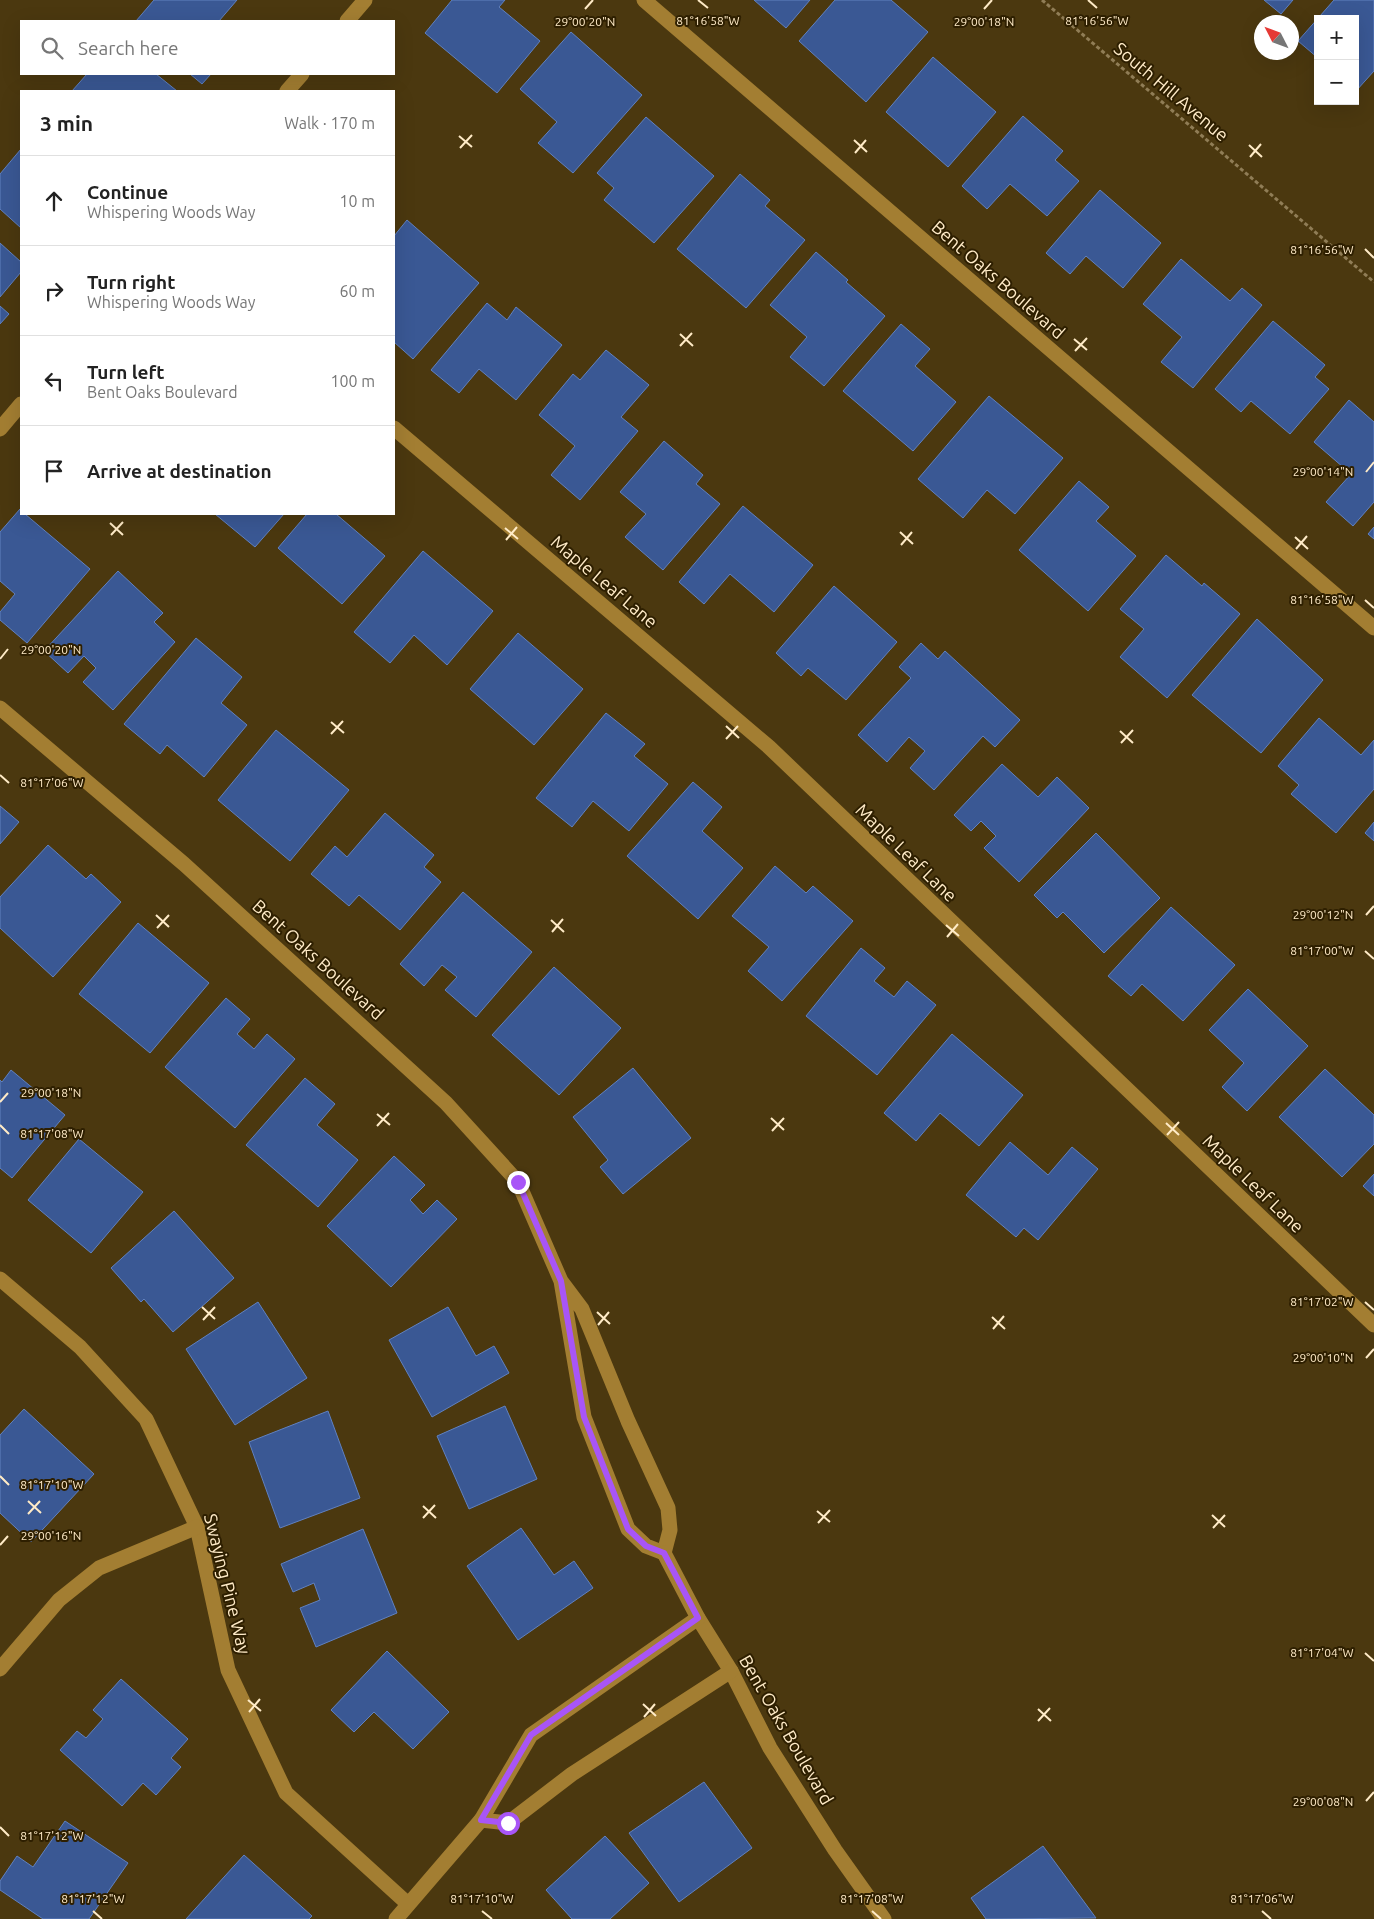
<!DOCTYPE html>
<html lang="en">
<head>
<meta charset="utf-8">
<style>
  :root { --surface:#fff; --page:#f2f2f2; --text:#222; --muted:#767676; --line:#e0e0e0 }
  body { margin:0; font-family:Ubuntu,sans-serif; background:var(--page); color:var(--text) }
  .controls { position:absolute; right:15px; top:15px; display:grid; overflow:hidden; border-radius:0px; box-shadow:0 5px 20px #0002 }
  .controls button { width:45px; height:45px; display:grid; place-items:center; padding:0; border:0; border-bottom:1px solid var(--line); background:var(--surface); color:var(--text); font:25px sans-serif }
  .compass { position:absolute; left:1254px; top:15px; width:45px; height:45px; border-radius:50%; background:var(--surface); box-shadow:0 5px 20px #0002; rotate:312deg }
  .stop { position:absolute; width:15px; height:15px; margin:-11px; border:4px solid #a855f7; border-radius:50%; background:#fff }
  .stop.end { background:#a855f7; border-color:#fff; box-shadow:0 1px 5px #0008 }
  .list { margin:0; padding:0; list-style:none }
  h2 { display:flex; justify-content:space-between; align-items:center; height:65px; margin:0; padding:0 20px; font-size:21px }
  h2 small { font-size:16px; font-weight:400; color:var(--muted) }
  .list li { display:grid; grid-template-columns:32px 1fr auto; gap:15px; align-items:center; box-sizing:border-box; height:90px; padding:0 20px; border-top:1px solid var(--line) }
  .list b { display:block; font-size:19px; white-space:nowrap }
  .list p { margin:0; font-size:16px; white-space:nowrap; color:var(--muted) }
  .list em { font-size:16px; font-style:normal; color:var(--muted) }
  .icon { flex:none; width:28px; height:28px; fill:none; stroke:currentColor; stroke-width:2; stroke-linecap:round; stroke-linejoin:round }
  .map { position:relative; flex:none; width:1374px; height:1919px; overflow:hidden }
  .search { position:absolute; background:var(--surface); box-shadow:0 5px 20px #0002; left:20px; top:20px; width:375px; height:55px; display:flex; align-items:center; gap:12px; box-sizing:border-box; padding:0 18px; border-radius:0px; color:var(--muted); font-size:19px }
  .panel { position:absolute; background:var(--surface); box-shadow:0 5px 20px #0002; left:20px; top:90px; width:375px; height:425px; border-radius:0px }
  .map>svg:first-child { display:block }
  .building { fill:#3a5894; stroke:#6081c0 }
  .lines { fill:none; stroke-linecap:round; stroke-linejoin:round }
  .path { stroke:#907d56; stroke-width:3; stroke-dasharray:4 2.5; stroke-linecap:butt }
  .street { stroke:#a37e32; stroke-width:15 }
  .route { stroke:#a855f7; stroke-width:6 }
  .ticks { fill:none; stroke:#ffebc7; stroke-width:2 }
  .labels { text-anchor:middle; stroke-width:4; stroke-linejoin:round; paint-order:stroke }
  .street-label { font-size:18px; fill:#ffebc7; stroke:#2e1f00 }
  .ticks-label { font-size:12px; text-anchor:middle; fill:#ffebc7; stroke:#2e1f00; stroke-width:4; stroke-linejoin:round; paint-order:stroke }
</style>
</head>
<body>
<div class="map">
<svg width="1374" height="1919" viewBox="0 0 1374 1919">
  <rect width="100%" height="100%" fill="#4b380f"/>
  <!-- building -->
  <g class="building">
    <path d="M154 0H237L219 21H136Z"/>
    <path d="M452 0H505L499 7 540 41 497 93 425 33Z"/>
    <path d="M754 0H810L786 28Z"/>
    <path d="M835 0H891L928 32 866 102 799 41Z"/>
    <path d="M1264 0H1293L1281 14Z"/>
    <path d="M1334 0H1374V71L1356 91 1355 19H1318V58L1298 41Z"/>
    <path d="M571 32 642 95 573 173 538 143 557 122 520 89Z"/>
    <path d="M933 57 996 112 948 167 886 112Z"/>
    <path d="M87 74H156L177 91H72Z"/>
    <path d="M190 74H211L202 84Z"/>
    <path d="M1023 116 1063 151 1055 160 1079 181 1047 216 1010 184 987 209 962 186Z"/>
    <path d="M646 117 714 176 654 243 604 200 614 188 597 173Z"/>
    <path d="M21 149V228L0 209V174Z"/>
    <path d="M740 174 770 200 765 206 805 240 746 308 677 249Z"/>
    <path d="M1100 190 1161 243 1123 288 1086 256 1070 274 1046 253Z"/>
    <path d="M407 220 479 283 413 359 394 342V236Z"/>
    <path d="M0 243 21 262V272L0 297Z"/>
    <path d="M816 252 848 280 846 282 885 316 824 386 790 357 807 337 770 305Z"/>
    <path d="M1181 259 1230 301 1242 288 1262 305 1193 388 1161 362 1182 337 1143 304Z"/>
    <path d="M487 303 507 320 516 307 562 345 516 400 479 369 459 393 431 370Z"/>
    <path d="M0 306 9 314 0 324Z"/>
    <path d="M1273 321 1325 365 1315 377 1329 389 1290 434 1251 401 1241 412 1215 389Z"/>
    <path d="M901 324 930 349 915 366 956 402 913 451 843 391Z"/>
    <path d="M606 350 649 385 621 417 638 431 580 500 551 475 575 446 539 415 573 374 580 380Z"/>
    <path d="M989 396 1063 458 1015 514 987 490 963 518 918 479Z"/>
    <path d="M1349 400 1374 422V502L1353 526 1326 502 1351 474 1314 442Z"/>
    <path d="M664 441 703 475 696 484 720 504 663 570 625 537 646 514 620 492Z"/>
    <path d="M1079 481 1109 507 1096 521 1136 556 1088 611 1019 550Z"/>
    <path d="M743 506 813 565 774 612 730 574 704 604 679 582Z"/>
    <path d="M20 509 21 514H25L90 569 27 643 0 620V612L15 594 0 581V532Z"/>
    <path d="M215 514H284L255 547Z"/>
    <path d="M307 514H336L385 556 342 604 278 548Z"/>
    <path d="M1374 527V539L1368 534Z"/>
    <path d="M423 551 493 611 447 665 414 635 390 663 354 632Z"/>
    <path d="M1166 555 1202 586 1204 583 1240 614 1167 698 1120 657 1144 629 1120 609Z"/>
    <path d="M118 571 163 613 154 622 175 642 113 710 83 682 96 668 84 656 68 673 44 651Z"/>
    <path d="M834 586 897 642 846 700 808 668 801 676 776 653Z"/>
    <path d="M1257 619 1323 680 1261 753 1192 695Z"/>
    <path d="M518 633 583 689 534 745 470 689Z"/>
    <path d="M196 638 242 677 221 703 247 725 204 777 167 745 160 754 124 724Z"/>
    <path d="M921 643 938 659 945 651 1020 720 995 747 983 736 934 790 910 768 925 751 909 737 887 762 858 735 911 678 899 667Z"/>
    <path d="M606 713 645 744 634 756 668 784 629 831 593 801 572 827 536 798Z"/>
    <path d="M1319 718 1361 755 1374 740V789L1336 833 1291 794 1299 785 1278 766Z"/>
    <path d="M276 730 349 790 290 861 218 800Z"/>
    <path d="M1002 764 1038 797 1057 777 1089 808 1019 882 984 848 996 836 981 821 971 831 954 815Z"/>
    <path d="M693 782 722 807 702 831 743 868 698 919 627 856Z"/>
    <path d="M0 806 19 822 0 844Z"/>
    <path d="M385 813 434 855 424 867 441 882 400 930 359 895 349 906 311 874 335 846 347 857Z"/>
    <path d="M1374 822V841L1365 833Z"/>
    <path d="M1096 833 1160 898 1104 953 1063 912 1057 918 1034 895Z"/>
    <path d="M48 845 86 879 91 874 121 902 53 977 0 928V897Z"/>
    <path d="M775 866 806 893 813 886 853 921 782 1001 748 971 769 947 732 916Z"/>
    <path d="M463 892 532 952 476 1017 445 990 457 977 442 965 424 986 400 964Z"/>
    <path d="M1171 907 1235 965 1183 1021 1142 984 1131 996 1108 976Z"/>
    <path d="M138 923 209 983 150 1053 79 994Z"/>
    <path d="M861 948 885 968 874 981 894 997 907 981 936 1005 877 1075 806 1016Z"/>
    <path d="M554 967 621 1028 559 1095 492 1035Z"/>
    <path d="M1248 989 1308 1046 1247 1111 1222 1087 1244 1063 1209 1030Z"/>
    <path d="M226 998 250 1019 237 1034 254 1049 267 1034 295 1059 235 1128 165 1067Z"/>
    <path d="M952 1034 1023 1095 979 1146 940 1113 916 1141 884 1113Z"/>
    <path d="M633 1068 691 1138 623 1194 600 1167 608 1160 573 1117Z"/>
    <path d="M1325 1069 1374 1115V1144L1342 1177 1279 1117Z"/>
    <path d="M11 1070 65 1115 12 1178 0 1168V1080L2 1082Z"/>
    <path d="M305 1078 335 1104 317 1125 358 1160 318 1207 246 1145Z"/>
    <path d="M79 1139 143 1192 91 1253 28 1200Z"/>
    <path d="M1010 1142 1048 1175 1072 1147 1098 1169 1038 1240 1024 1228 1016 1237 966 1195Z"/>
    <path d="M394 1156 425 1185 410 1200 423 1214 437 1200 457 1219 391 1287 327 1226Z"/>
    <path d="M1374 1174V1196L1363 1186Z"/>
    <path d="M174 1211 234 1278 173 1332 144 1299 141 1302 111 1268Z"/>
    <path d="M258 1302 307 1378 235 1425 186 1349Z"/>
    <path d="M448 1307 476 1356 494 1346 509 1373 432 1417 389 1340Z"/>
    <path d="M505 1406 537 1479 469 1509 437 1436Z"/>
    <path d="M24 1409 94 1474 31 1542 0 1513V1435Z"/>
    <path d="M328 1411 360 1498 280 1528 249 1442Z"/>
    <path d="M521 1528 554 1575 574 1561 593 1588 518 1640 467 1566Z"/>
    <path d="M363 1529 397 1613 316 1647 300 1608 320 1600 314 1583 293 1592 281 1564Z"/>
    <path d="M387 1651 449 1712 413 1749 374 1712 354 1732 331 1710Z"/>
    <path d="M121 1679 188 1739 171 1758 181 1767 156 1795 143 1783 122 1806 60 1750 77 1731 86 1738 103 1719 93 1710Z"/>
    <path d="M704 1782 752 1848 679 1902 629 1833Z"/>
    <path d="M65 1821 128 1863 89 1919H43L0 1890V1881L17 1856 33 1867Z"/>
    <path d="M605 1836 649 1883 610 1919H572L546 1890Z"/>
    <path d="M1043 1846 1096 1918 986 1919 971 1898Z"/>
    <path d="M244 1855 312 1916 309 1919H186Z"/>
  </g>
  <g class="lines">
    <!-- path -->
    <path class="path" d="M1042 0 1374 282"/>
    <!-- street -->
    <g class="street">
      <path d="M644 0 1374 628"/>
      <path d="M347 21 365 0"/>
      <path d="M287 91 302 74"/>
      <path d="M394 428 769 747 1374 1325"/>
      <path d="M0 429 21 404"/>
      <path d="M0 708 184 864 446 1103 518 1182 561 1281 584 1417 628 1529 646 1546 664 1553 670 1530 668 1508 628 1421 582 1309 561 1281"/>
      <path d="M0 1279 80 1347 146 1419 197 1527 228 1670 286 1793 408 1904"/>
      <path d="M664 1553 698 1618 731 1671 770 1748 835 1850 884 1919"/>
      <path d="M698 1618 531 1735 481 1820 508 1823 572 1774 731 1671"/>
      <path d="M0 1669 59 1600 99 1568 197 1527"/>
      <path d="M396 1919 481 1820"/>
    </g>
  </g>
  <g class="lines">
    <!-- route -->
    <path class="route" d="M508 1823 481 1820 531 1735 698 1618 664 1553 646 1546 628 1529 584 1417 561 1281 518 1182"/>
  </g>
  <!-- ticks -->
  <path class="ticks" d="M698 0 708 8M1088 0 1097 8M585 9 593 0M984 9 992 0M459 136 472 147M854 140 867 152M1249 145 1262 157M460 148 472 135M855 153 866 140M1250 157 1261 144M1365 249 1374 258M680 334 693 346M1074 339 1087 350M680 346 692 333M1075 351 1087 338M1366 472 1374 462M110 523 123 535M505 528 518 539M900 532 913 544M111 535 123 522M1295 537 1308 549M506 540 517 527M901 545 912 532M1296 549 1307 536M1365 600 1374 608M0 659 8 649M331 722 344 733M726 726 739 738M1120 731 1133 743M331 734 343 721M726 739 738 726M1121 743 1133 730M0 775 9 783M156 915 169 927M1366 915 1374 906M551 920 564 932M946 925 959 936M157 928 169 915M552 932 563 919M947 937 958 924M1365 951 1374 959M0 1102 8 1093M377 1114 390 1125M771 1118 784 1130M1166 1123 1179 1135M0 1125 9 1134M377 1126 389 1113M772 1131 784 1118M1167 1135 1179 1122M1365 1302 1374 1310M202 1307 215 1319M597 1312 610 1324M992 1317 1005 1329M203 1320 215 1307M598 1325 609 1312M993 1329 1004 1316M1366 1358 1374 1349M0 1476 9 1485M28 1501 41 1513M423 1506 436 1518M817 1511 830 1522M28 1514 40 1501M1212 1515 1225 1527M423 1518 435 1505M818 1523 830 1510M1213 1528 1225 1515M0 1545 8 1536M1365 1653 1374 1661M248 1700 261 1711M643 1704 656 1716M1038 1709 1051 1721M249 1712 260 1699M644 1717 655 1704M1038 1721 1050 1708M1366 1801 1374 1792M0 1827 9 1836M93 1911 102 1919M482 1911 492 1919M872 1911 881 1919M1262 1911 1271 1919"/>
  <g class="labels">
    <!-- street labels -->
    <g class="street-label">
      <text transform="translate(1171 92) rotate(40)" y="6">South Hill Avenue</text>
      <text transform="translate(998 280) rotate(41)" y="6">Bent Oaks Boulevard</text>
      <text transform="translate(604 582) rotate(40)" y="6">Maple Leaf Lane</text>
      <text transform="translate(906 853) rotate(44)" y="6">Maple Leaf Lane</text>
      <text transform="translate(318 960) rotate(42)" y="6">Bent Oaks Boulevard</text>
      <text transform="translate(1253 1184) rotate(44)" y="6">Maple Leaf Lane</text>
      <text transform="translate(227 1584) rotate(76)" y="6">Swaying Pine Way</text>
      <text transform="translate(786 1730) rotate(60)" y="6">Bent Oaks Boulevard</text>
    </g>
  </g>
  <g class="ticks-label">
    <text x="708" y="25">81°16'58"W</text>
    <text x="1097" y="25">81°16'56"W</text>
    <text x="585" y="26">29°00'20"N</text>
    <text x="984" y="26">29°00'18"N</text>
    <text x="1322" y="254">81°16'56"W</text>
    <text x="1323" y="476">29°00'14"N</text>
    <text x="1322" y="604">81°16'58"W</text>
    <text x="51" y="654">29°00'20"N</text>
    <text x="52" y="787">81°17'06"W</text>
    <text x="1323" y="919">29°00'12"N</text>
    <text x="1322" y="955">81°17'00"W</text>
    <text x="51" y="1097">29°00'18"N</text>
    <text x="52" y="1138">81°17'08"W</text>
    <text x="1322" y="1306">81°17'02"W</text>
    <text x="1323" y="1362">29°00'10"N</text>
    <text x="52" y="1489">81°17'10"W</text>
    <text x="51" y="1540">29°00'16"N</text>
    <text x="1322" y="1657">81°17'04"W</text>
    <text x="1323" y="1806">29°00'08"N</text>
    <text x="52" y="1840">81°17'12"W</text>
    <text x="93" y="1903">81°17'12"W</text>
    <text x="482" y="1903">81°17'10"W</text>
    <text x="872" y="1903">81°17'08"W</text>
    <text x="1262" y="1903">81°17'06"W</text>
  </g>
</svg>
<div class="controls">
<button>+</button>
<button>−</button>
</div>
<svg class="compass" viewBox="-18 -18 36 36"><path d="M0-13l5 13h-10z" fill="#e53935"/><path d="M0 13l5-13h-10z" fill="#767676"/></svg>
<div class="stop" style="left:508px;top:1823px"></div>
<div class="stop end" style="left:518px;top:1182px"></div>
<div class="search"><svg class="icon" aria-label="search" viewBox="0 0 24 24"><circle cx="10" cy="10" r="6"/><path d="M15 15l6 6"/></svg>Search here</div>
<section class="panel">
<h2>3 min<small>Walk · 170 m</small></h2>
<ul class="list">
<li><svg class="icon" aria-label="ahead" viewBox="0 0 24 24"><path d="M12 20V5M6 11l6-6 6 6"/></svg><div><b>Continue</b><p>Whispering Woods Way</p></div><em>10 m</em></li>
<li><svg class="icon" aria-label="right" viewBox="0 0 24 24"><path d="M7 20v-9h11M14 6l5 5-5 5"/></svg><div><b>Turn right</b><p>Whispering Woods Way</p></div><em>60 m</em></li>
<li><svg class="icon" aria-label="left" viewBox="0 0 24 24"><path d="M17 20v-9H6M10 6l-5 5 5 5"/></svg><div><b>Turn left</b><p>Bent Oaks Boulevard</p></div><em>100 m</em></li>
<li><svg class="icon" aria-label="arrive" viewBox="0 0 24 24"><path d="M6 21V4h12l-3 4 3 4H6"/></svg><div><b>Arrive at destination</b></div></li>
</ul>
</section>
</div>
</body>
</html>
